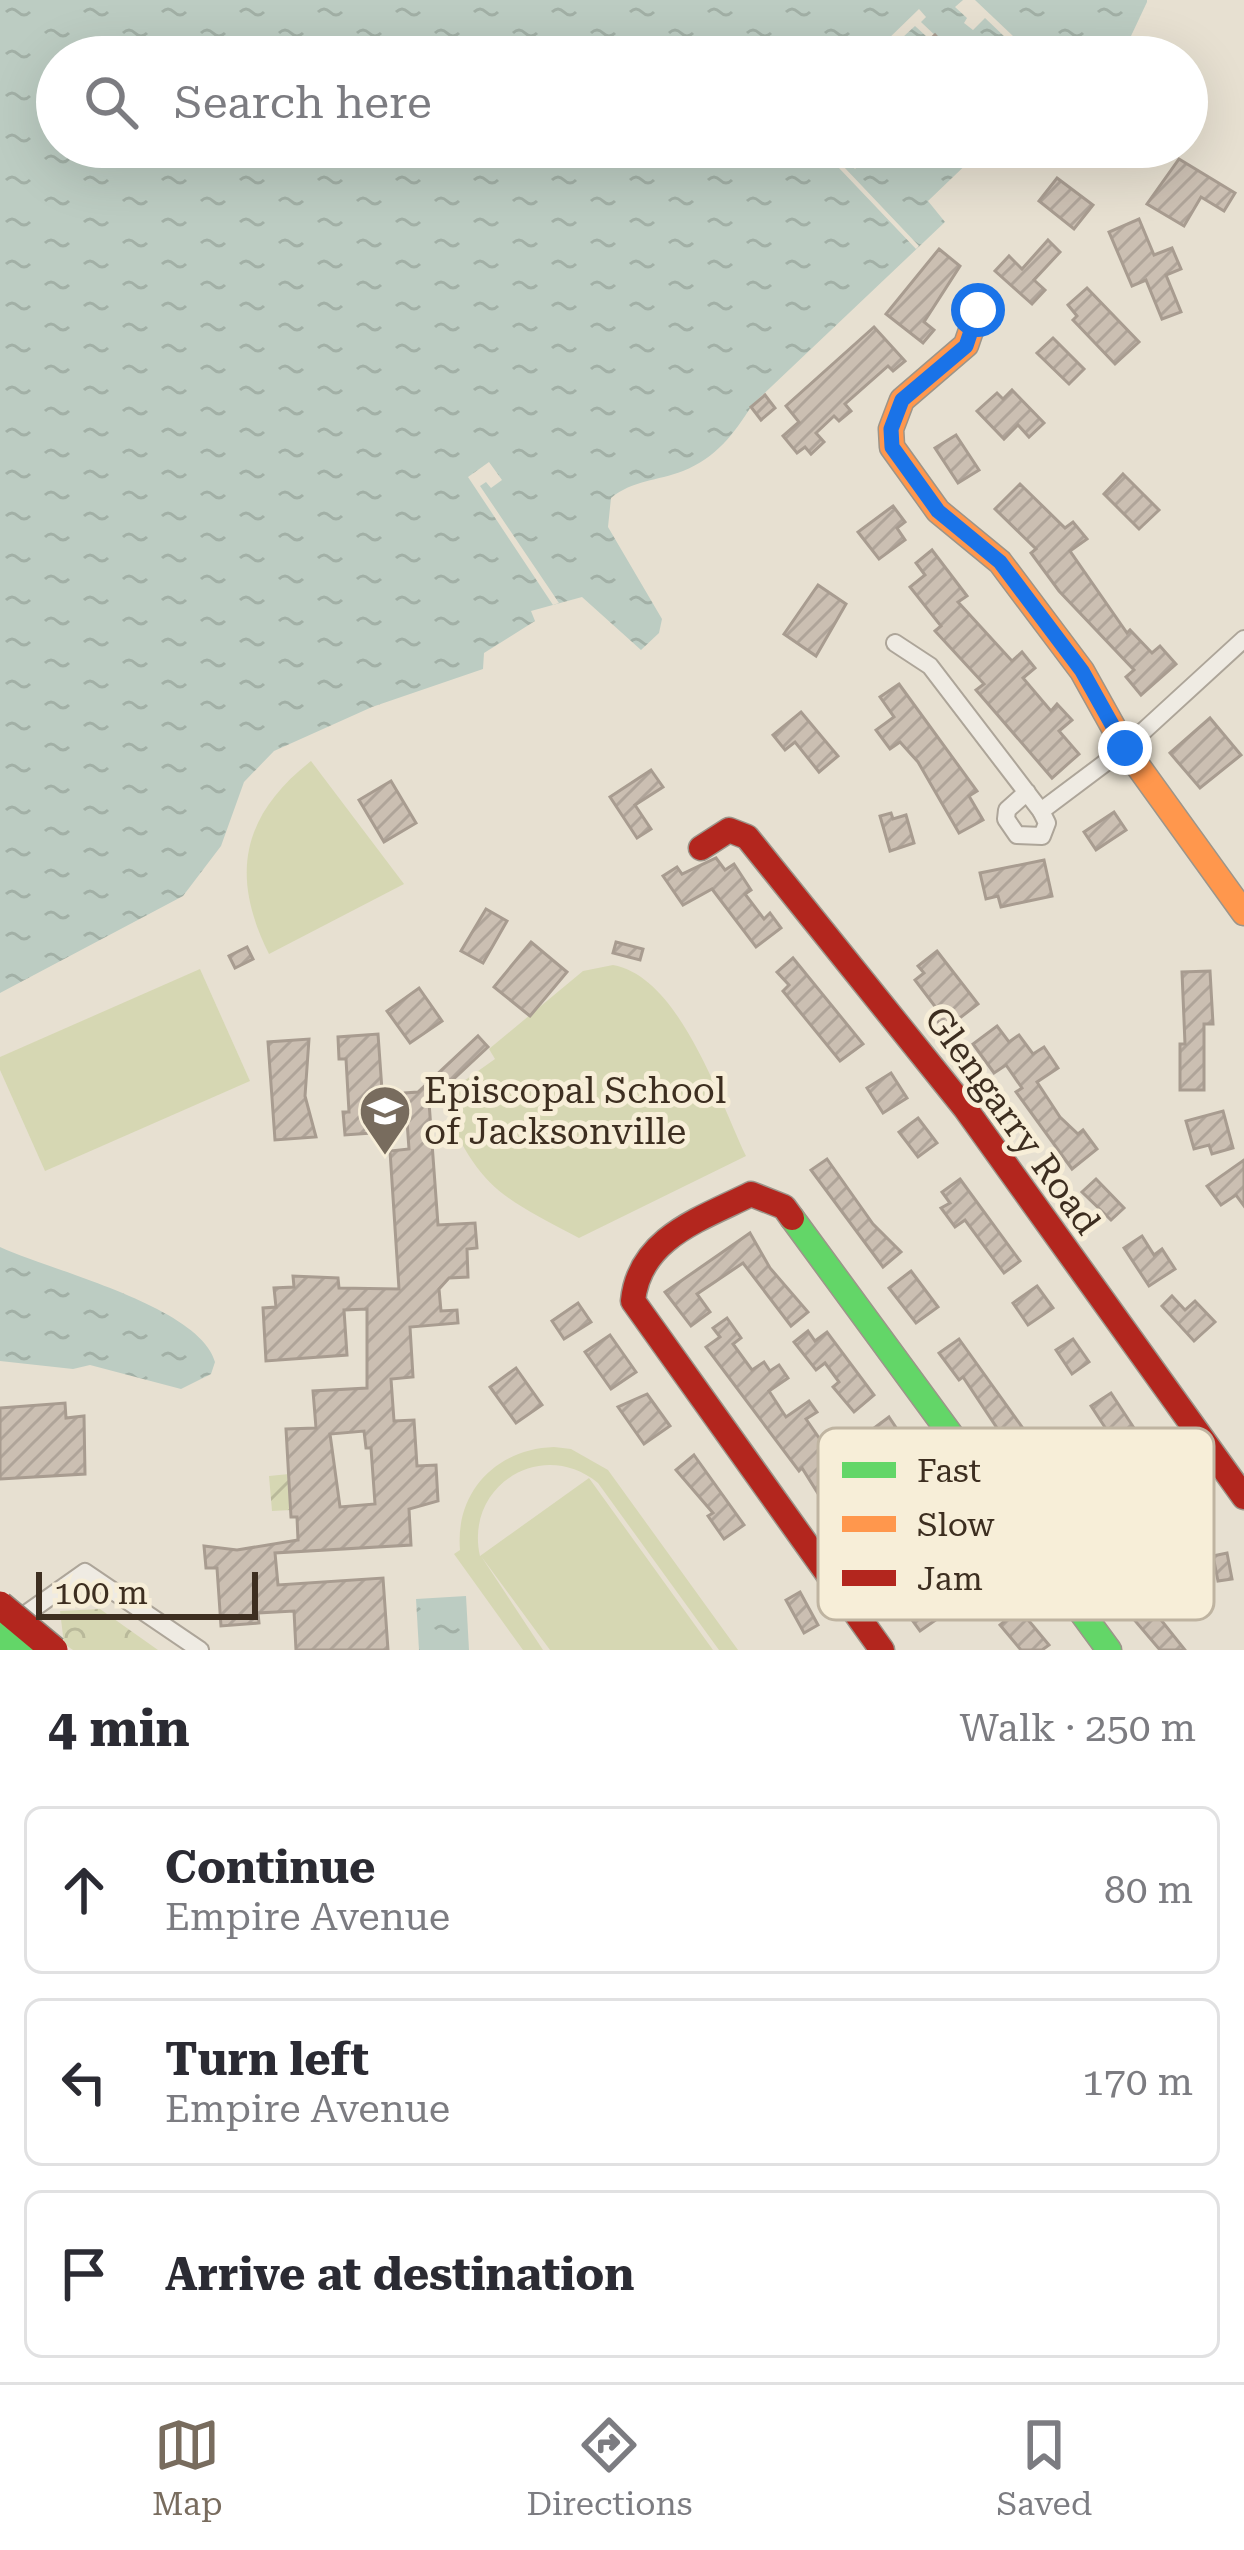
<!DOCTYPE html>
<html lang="en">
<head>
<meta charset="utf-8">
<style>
  :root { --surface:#fff; --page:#f7f7f7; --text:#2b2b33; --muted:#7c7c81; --line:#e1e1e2; --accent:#786c5e }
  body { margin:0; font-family:"Roboto Serif",serif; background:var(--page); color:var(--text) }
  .scale { position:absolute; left:36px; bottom:30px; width:222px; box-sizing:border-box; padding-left:12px; border:6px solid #3d2e20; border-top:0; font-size:33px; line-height:42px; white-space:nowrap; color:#3d2e20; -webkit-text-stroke:9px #f7eed8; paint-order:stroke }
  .stop { position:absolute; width:36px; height:36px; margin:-27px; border:9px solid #1a73e8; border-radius:50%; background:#fff }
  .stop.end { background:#1a73e8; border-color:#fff; box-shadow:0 3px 12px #0008 }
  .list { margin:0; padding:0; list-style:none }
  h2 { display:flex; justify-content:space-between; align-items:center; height:156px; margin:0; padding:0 48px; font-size:51px }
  h2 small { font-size:39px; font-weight:400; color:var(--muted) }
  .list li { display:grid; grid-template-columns:78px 1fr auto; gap:36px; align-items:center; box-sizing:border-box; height:168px; margin:0 24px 24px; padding:0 24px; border:3px solid var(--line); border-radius:18px }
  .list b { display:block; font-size:45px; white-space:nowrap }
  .list p { margin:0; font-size:39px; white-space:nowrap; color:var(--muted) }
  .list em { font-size:39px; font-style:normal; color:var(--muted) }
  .icon { flex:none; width:66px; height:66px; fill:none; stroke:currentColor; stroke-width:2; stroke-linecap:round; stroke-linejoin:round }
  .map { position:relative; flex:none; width:1244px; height:1650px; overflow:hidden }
  .search { position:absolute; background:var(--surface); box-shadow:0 12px 48px #0002; left:36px; right:36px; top:36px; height:132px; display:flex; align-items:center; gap:30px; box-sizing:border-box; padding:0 42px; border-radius:66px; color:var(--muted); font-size:45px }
  .sheet { height:732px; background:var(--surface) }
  nav { display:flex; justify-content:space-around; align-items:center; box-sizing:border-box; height:168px; border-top:3px solid var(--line); background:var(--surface); font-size:33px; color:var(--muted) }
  nav a { display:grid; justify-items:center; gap:6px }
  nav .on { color:var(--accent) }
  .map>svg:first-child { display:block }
  .forest { fill:url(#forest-crowns) }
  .garden { fill:url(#garden-furrows) }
  .pitch { fill:#d6d7b3 }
  .water { fill:url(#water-ripples) }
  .pier { fill:#e7e0d1 }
  .building { fill:url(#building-hatch); stroke:#a89c90; stroke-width:3; fill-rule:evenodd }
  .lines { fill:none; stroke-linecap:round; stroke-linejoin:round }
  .street-casing { stroke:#ada599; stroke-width:20 }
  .fast-casing { stroke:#9c958a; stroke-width:27 }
  .slow-casing { stroke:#9c958a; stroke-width:27 }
  .jam-casing { stroke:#9c958a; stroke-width:27 }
  .street { stroke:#efebe3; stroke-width:16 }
  .fast { stroke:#63d668; stroke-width:24 }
  .slow { stroke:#ff974d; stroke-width:24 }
  .jam { stroke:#b3261e; stroke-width:24 }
  .fast-bridge-casing { stroke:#928b80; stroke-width:30; stroke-linecap:butt }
  .jam-bridge-casing { stroke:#928b80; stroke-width:30; stroke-linecap:butt }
  .fast-bridge { stroke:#63d668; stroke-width:27 }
  .jam-bridge { stroke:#b3261e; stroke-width:27 }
  .route { stroke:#1a73e8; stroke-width:15 }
  .labels { text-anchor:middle; stroke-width:10; stroke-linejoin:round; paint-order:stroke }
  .poi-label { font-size:36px; fill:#3d2e20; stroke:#f7eed8; text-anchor:start }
  .street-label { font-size:36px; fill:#3d2e20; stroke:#f7eed8 }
  .key { fill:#f7eed8; stroke:#bfb4a1; stroke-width:3 }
  .key-label { font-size:33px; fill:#3d2e20 }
</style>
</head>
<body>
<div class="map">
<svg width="1244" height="1650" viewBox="0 0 1244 1650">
  <defs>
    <pattern id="forest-crowns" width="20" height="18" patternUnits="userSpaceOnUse" patternTransform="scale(3)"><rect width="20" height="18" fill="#d6d7b3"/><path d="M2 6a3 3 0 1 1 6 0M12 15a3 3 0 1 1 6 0" fill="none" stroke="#b9b99a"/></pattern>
    <pattern id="garden-furrows" width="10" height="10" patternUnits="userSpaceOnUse" patternTransform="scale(3)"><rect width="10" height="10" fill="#d6d7b3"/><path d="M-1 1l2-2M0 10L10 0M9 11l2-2" fill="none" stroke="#b9b99a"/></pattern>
    <pattern id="water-ripples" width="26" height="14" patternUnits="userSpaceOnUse" patternTransform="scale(3)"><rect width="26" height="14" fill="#bcccc2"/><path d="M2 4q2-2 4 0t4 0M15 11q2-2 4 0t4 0" fill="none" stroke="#a2b0a6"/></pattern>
    <pattern id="building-hatch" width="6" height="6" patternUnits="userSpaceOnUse" patternTransform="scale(3)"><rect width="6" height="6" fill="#cbbfb2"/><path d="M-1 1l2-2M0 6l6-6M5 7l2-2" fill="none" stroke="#afa499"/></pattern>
  </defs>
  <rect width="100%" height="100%" fill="#e7e0d1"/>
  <!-- forest -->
  <path class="forest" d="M100 1609 158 1650H73L64 1644 60 1611Z"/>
  <!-- garden -->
  <path class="garden" d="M289 1474 291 1510 272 1511 269 1476Z"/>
  <!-- pitch -->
  <g class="pitch">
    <path d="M311 761 404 884 269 954C230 876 241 816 311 761Z"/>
    <path d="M613 965C680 977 719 1100 746 1156L579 1238C496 1195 478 1186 440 1098L495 1059 489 1049 583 971Z"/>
    <path d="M200 969 250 1081 45 1171 0 1070V1057Z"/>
    <path d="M554 1447 571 1449 608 1470 738 1650H719L598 1483C542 1437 464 1486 480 1556L589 1478 713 1650H550L481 1556 543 1650H523L454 1554 460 1550C455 1492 496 1449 554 1447Z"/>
  </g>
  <!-- water -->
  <g class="water">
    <path d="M0 0H1147V2L1131 36 1088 40 1067 57H57V147H996L983 157 977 154 928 201 945 222 752 405C734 434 716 458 683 471 657 481 633 480 611 498L608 527 662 619 659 633 641 650 582 597 531 611 535 621 484 653 483 669 372 707 274 751 244 782 221 846 183 896 0 993Z"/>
    <path d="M0 1247C49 1270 200 1306 215 1362L211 1374 181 1389 90 1365 73 1369 0 1361Z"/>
    <path d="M466 1596 469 1650H419L416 1599Z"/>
  </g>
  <!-- pier -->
  <g class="pier">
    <path d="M963 0H975L1035 57H1026L985 18 973 30 964 23 967 18 955 7Z"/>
    <path d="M919 9 926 17 921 22 958 57 946 52 940 57H908L927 37 915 26 890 49 884 43Z"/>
    <path d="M819 147H828L840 163 855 149 864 160 855 169 848 162 844 167 919 246 916 249Z"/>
    <path d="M489 462 502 480 491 488 486 482 480 486 559 603 553 605 468 477Z"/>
  </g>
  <!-- building -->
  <g class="building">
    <path d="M935 35 946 47 936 57H912Z"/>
    <path d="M1179 159 1235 193 1224 211 1201 197 1184 226 1147 204Z"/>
    <path d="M1057 178 1093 205 1074 229 1039 201Z"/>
    <path d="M1139 219 1154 255 1172 248 1181 269 1166 275 1181 312 1162 319 1146 280 1132 286 1109 232Z"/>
    <path d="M1048 240 1060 252 1034 280 1045 290 1032 304 995 271 1009 256 1022 269Z"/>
    <path d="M939 249 960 266 924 322 934 330 923 343 886 314Z"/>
    <path d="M1087 288 1139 342 1115 364 1073 320 1077 316 1068 305Z"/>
    <path d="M874 327 905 361 893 371 888 366 845 404 851 411 839 421 834 416 816 433 824 442 811 454 805 447 797 453 783 436 799 422 786 406Z"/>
    <path d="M1053 338 1084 369 1069 384 1037 353Z"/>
    <path d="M1012 390 1044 423 1029 437 1018 425 1004 439 977 411 997 393 1003 399Z"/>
    <path d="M765 395 775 408 761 420 751 407Z"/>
    <path d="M956 435 979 470 958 483 935 448Z"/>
    <path d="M1123 474 1159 510 1139 529 1104 494Z"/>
    <path d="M1020 484 1065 528 1073 522 1087 539 1070 551 1127 633 1130 630 1152 653 1160 646 1176 664 1141 695 1126 677 1134 670 1059 591 1031 553 1036 549 995 509Z"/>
    <path d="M893 506 905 522 897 528 905 540 879 559 858 532Z"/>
    <path d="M932 550 967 596 958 602 1012 661 1022 652 1035 668 1023 678 1051 711 1057 704 1072 720 1059 731 1079 754 1052 778 976 690 984 684 935 631 941 626 910 587 925 575 916 563Z"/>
    <path d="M818 585 846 604 816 656 784 634Z"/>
    <path d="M899 684 977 791 969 796 983 820 959 833 918 762 900 742 890 749 876 730 894 717 880 697Z"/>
    <path d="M801 712 838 756 819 772 795 742 785 750 773 735Z"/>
    <path d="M1210 718 1241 755 1200 788 1170 753Z"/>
    <path d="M651 770 663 787 635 805 651 829 637 838 610 797Z"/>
    <path d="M391 781 416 823 384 842 359 800Z"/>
    <path d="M1114 812 1126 830 1096 850 1084 832Z"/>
    <path d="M891 813 893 819 906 815 914 843 890 851 880 816Z"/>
    <path d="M716 858 725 870 734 864 751 890 745 894 764 919 770 913 781 928 756 947 712 889 683 905 663 876 677 867 682 874Z"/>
    <path d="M1044 860 1052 896 1001 907 998 896 986 899 980 873Z"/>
    <path d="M486 909 507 921 483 963 461 951Z"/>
    <path d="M531 942 567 972 530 1016 494 987Z"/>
    <path d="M616 942 643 949 640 960 613 953Z"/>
    <path d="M247 947 253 959 235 968 229 956Z"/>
    <path d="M937 951 978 1004 944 1030 932 1013 937 1009 915 980 924 973 918 966Z"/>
    <path d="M793 958 863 1044 840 1061 783 991 789 985 777 972Z"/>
    <path d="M1210 971 1213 1024H1204V1090H1180V1044H1185L1182 972Z"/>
    <path d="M419 988 442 1021 410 1043 387 1011Z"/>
    <path d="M997 1026 1009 1042 1019 1035 1033 1054 1044 1047 1058 1068 1037 1082 1060 1117 1078 1134 1083 1130 1097 1149 1072 1169 1016 1092 1022 1088 1006 1065 994 1073 973 1044Z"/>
    <path d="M378 1034 385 1132 345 1135 343 1112H349L346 1059H339L338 1037Z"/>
    <path d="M478 1036 488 1047 429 1102 438 1225 475 1223 477 1248 467 1249 468 1277 449 1278 439 1289 441 1311 457 1310 458 1323 410 1327 413 1377 391 1379 394 1421 414 1420 417 1466 436 1465 438 1501 409 1509 411 1545 275 1553 278 1585 383 1578 388 1650H296L294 1611 258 1613 259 1623 221 1626 217 1568H206L204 1546 237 1550 298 1540 297 1517H291L286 1429 316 1428 313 1391 367 1388V1309L344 1310 347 1355 266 1361 263 1308 276 1307 274 1288 294 1287 293 1276 338 1278 339 1288 399 1289 390 1151 409 1149 405 1093 418 1092ZM364 1431 366 1448H371L375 1504 340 1507 330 1434Z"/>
    <path d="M309 1039 305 1096 316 1137 275 1140 268 1042Z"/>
    <path d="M891 1073 907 1098 883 1113 867 1088Z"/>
    <path d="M1223 1111 1233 1148 1212 1154 1209 1145 1194 1149 1186 1121Z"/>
    <path d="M918 1118 937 1143 918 1157 899 1132Z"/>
    <path d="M827 1159 873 1224 901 1252 883 1267 811 1170Z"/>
    <path d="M1244 1160V1206L1236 1195 1221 1205 1207 1186Z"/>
    <path d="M960 1179 1020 1261 1004 1273 965 1220 955 1227 941 1208 950 1203 942 1192Z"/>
    <path d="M1096 1179 1124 1208 1111 1220 1082 1192Z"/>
    <path d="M750 1233 770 1268 808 1312 791 1326 743 1263 697 1294 710 1312 691 1326 665 1292Z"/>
    <path d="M1142 1236 1154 1255 1162 1249 1175 1269 1149 1286 1124 1248Z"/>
    <path d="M911 1271 938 1307 916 1323 889 1288Z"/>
    <path d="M1037 1286 1053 1308 1028 1325 1013 1303Z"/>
    <path d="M1172 1296 1185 1310 1195 1301 1215 1322 1194 1341 1162 1306Z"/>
    <path d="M578 1303 591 1322 564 1339 552 1321Z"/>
    <path d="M727 1318 741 1338 733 1344 752 1370 764 1362 770 1371 779 1365 788 1378 769 1391 786 1417 809 1401 817 1412 806 1419 828 1451 823 1455 874 1531 883 1525 897 1546 864 1567 802 1468 799 1471 706 1347 720 1337 713 1328Z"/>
    <path d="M808 1331 815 1341 827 1332 874 1395 854 1412 833 1387 839 1382 825 1363 816 1370 794 1342Z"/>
    <path d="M610 1335 636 1372 611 1389 585 1352Z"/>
    <path d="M959 1339 1040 1452 1047 1446 1062 1466 1055 1471 1092 1520 1072 1535 1053 1509 1057 1506 1040 1482 1035 1485 963 1377 959 1380 939 1353Z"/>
    <path d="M1073 1339 1089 1362 1072 1374 1056 1350Z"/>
    <path d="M516 1368 542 1405 516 1423 490 1387Z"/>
    <path d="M1111 1393 1134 1428 1114 1441 1091 1406Z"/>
    <path d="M647 1394 670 1426 644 1444 618 1407Z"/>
    <path d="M65 1403 66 1418 84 1416 85 1474 0 1479V1408Z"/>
    <path d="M889 1417 941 1495 934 1501 941 1509 922 1523 904 1499 911 1494 904 1480 870 1431Z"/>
    <path d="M694 1455 744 1525 724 1539 708 1516 713 1513 676 1470Z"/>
    <path d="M989 1552 1001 1573 954 1600 957 1605 920 1631 904 1609Z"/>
    <path d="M1227 1553 1232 1579 1218 1581 1213 1556Z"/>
    <path d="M800 1592 818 1625 804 1633 786 1600Z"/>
    <path d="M1151 1597 1167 1615 1161 1620 1185 1650H1160L1125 1609 1134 1601 1139 1607Z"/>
    <path d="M1019 1609 1049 1645 1042 1650H1021L1000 1625Z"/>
  </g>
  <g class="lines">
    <!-- street casing -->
    <g class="street-casing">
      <g id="street">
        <path d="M895 643 930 666 1041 811 1047 823 1042 836 1017 835 1006 819 1007 810 1027 792"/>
        <path d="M1041 811 1125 748 1244 639"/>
        <path d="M855 1610 1000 1503"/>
        <path d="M13 1623 85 1572 200 1650"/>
      </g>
    </g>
    <!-- fast casing -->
    <g class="fast-casing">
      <path id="fast" d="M792 1218 1109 1650"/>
    </g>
    <!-- slow casing -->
    <g class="slow-casing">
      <path id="slow" d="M978 310 966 345 902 400 891 429 892 447 938 511 1000 562 1082 671 1125 748 1244 913"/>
    </g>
    <!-- jam casing -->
    <g class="jam-casing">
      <g id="jam">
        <path d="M701 848 729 830 747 837 965 1108 1244 1497"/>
        <path d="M792 1218 784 1207 751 1194C701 1219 639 1238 633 1301L882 1650"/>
      </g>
    </g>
    <!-- street -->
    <use href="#street" class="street"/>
    <!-- fast -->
    <use href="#fast" class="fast"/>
    <!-- slow -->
    <use href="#slow" class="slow"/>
    <!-- jam -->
    <use href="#jam" class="jam"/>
    <!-- fast-bridge casing -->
    <g class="fast-bridge-casing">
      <path id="fast-bridge" d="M0 1633 20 1650"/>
    </g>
    <!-- jam-bridge casing -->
    <g class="jam-bridge-casing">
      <path id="jam-bridge" d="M0 1605 54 1650"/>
    </g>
    <!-- fast-bridge -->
    <use href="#fast-bridge" class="fast-bridge"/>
    <!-- jam-bridge -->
    <use href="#jam-bridge" class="jam-bridge"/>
  </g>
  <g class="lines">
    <!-- route -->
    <path class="route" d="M978 310 966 346 902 400 891 429 892 447 938 511 1000 562 1082 671 1125 748"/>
  </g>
  <!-- icons -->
  <defs>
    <g id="school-pin" transform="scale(2.7)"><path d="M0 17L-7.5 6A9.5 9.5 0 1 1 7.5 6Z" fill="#786c5e" stroke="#f7eed8"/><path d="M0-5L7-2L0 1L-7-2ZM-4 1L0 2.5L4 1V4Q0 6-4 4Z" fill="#fff"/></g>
  </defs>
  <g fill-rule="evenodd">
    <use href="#school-pin" x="385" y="1111"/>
  </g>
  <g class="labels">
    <!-- poi labels -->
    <g class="poi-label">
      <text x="424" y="1103">Episcopal School<tspan x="424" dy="41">of Jacksonville</tspan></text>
    </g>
    <!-- street labels -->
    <g class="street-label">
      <text transform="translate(1013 1120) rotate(54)" y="13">Glengarry Road</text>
    </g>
  </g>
  <!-- legend -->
  <rect x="818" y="1428" width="396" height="192" rx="18" class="key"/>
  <rect x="842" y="1462" width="54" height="16" fill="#63d668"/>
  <rect x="842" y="1516" width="54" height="16" fill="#ff974d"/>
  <rect x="842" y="1570" width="54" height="16" fill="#b3261e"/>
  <g class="key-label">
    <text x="917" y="1482">Fast</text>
    <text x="917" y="1536">Slow</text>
    <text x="917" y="1590">Jam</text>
  </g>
</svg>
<div class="scale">100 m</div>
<div class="stop" style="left:978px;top:310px"></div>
<div class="stop end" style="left:1125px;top:748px"></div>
<div class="search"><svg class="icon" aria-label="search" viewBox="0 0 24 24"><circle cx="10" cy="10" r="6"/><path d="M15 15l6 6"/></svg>Search here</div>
</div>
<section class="sheet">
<h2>4 min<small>Walk · 250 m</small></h2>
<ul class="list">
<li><svg class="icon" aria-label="ahead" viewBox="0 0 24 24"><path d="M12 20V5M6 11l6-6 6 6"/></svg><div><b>Continue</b><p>Empire Avenue</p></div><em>80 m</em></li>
<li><svg class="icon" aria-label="left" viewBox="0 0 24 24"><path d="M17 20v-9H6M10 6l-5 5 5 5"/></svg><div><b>Turn left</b><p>Empire Avenue</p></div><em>170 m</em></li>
<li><svg class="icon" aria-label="arrive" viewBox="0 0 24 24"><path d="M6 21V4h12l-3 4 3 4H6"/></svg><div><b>Arrive at destination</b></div></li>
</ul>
</section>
<nav>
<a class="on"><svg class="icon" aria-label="map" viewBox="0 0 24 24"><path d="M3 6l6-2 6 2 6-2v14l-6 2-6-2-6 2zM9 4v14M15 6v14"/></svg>Map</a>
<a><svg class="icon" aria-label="directions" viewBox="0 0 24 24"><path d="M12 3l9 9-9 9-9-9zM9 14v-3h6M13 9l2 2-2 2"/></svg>Directions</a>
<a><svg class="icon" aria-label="saved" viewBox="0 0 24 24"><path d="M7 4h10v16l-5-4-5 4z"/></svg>Saved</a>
</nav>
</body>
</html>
